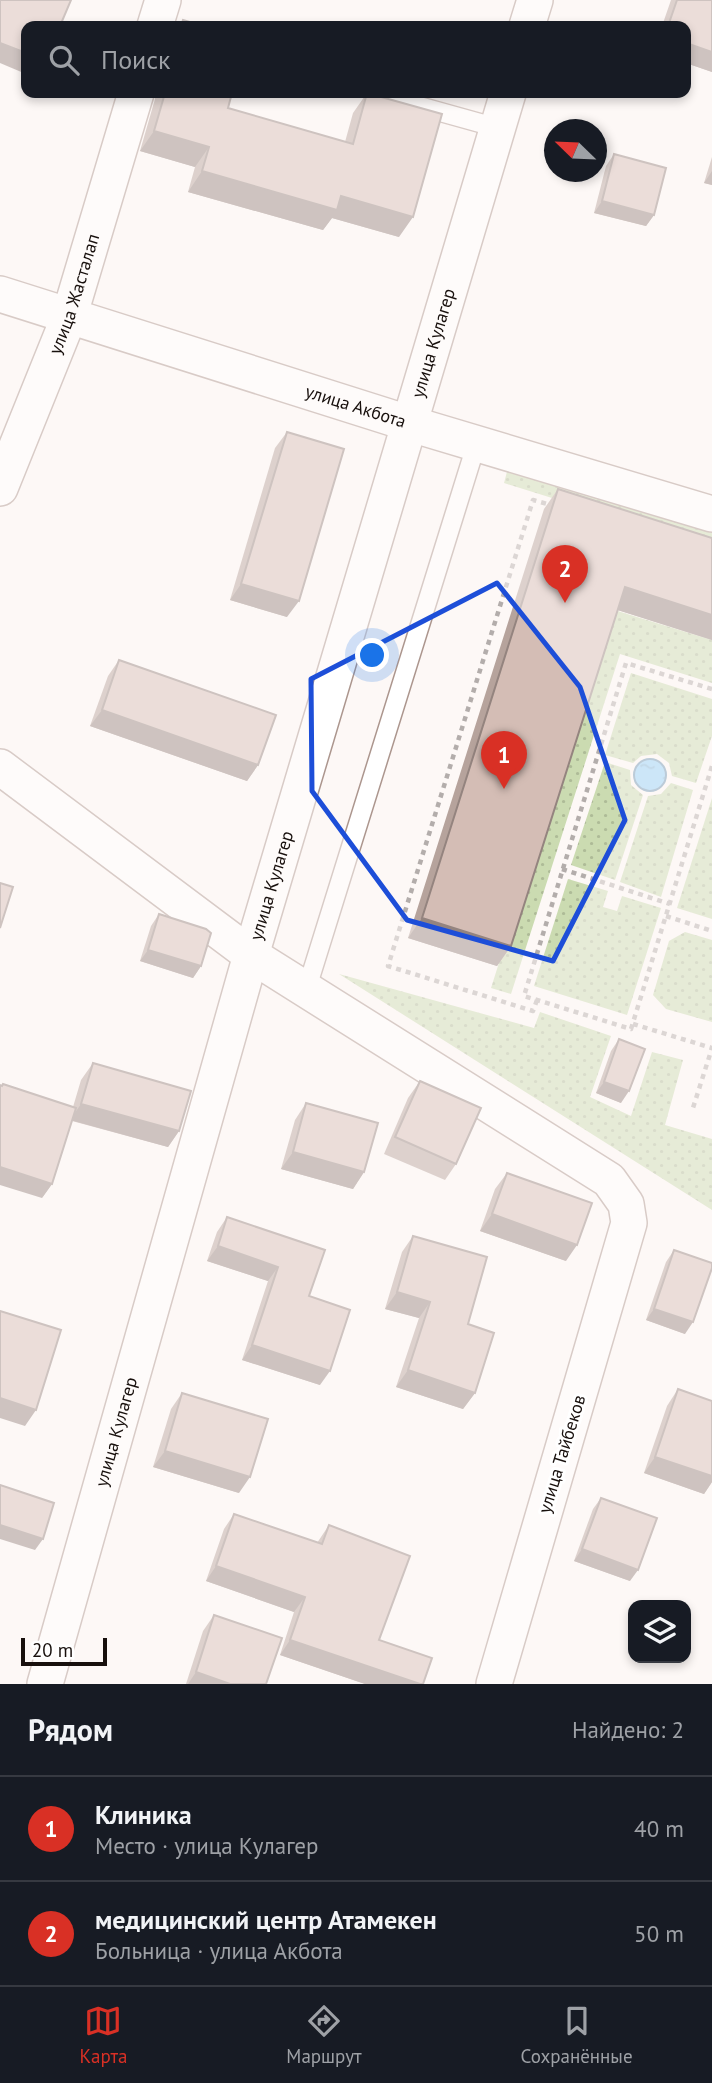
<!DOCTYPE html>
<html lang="ru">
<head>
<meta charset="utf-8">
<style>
  :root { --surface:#171b24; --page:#20242c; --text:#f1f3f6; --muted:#9ea1a6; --line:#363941; --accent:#d93025 }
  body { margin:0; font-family:"PT Sans",sans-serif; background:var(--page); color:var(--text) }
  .controls { position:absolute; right:21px; bottom:21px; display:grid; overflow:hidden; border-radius:14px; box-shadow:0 4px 10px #0003 }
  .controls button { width:63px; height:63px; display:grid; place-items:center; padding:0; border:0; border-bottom:2px solid var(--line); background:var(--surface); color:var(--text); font:35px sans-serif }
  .compass { position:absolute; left:544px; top:119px; width:63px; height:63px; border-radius:50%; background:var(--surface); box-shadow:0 4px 10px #0003; rotate:293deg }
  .scale { position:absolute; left:21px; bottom:18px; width:86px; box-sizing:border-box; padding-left:7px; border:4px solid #18100d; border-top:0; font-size:19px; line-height:24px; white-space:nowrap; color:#18100d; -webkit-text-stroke:5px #fff; paint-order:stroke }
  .you { position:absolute; left:373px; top:656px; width:24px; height:24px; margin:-18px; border:5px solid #fff; border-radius:50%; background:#1a73e8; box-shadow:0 0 0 10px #1a73e833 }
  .badge { display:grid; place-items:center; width:46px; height:46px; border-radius:50%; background:var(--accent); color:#fff; font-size:23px; font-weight:700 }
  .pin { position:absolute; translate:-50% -58px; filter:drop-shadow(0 2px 4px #0008) }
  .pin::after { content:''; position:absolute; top:37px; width:24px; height:21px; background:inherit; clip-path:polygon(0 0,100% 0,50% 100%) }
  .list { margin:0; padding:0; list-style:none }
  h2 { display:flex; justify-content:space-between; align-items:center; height:91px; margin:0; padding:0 28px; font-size:30px }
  h2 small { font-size:23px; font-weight:400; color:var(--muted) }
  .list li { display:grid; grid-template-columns:46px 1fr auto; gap:21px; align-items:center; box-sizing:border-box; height:105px; padding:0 28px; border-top:2px solid var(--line) }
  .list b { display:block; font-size:26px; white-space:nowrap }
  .list p { margin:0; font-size:23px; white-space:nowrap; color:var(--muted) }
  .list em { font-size:23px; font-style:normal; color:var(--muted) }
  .icon { flex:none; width:38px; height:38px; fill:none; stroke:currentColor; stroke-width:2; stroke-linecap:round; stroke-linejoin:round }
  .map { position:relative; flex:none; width:712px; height:1684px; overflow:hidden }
  .search { position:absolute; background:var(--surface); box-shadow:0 4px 10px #0003; left:21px; right:21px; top:21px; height:77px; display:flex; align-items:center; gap:18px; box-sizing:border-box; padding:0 24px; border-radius:14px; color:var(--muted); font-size:26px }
  .sheet { height:301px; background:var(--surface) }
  nav { display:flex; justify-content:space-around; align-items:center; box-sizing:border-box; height:98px; border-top:2px solid var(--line); background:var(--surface); font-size:19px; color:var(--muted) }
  nav a { display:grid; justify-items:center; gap:4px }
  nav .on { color:var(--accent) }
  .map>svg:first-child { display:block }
  .grass { fill:url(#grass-dots) }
  .water { fill:url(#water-ripples); stroke:#6d96b4; stroke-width:2 }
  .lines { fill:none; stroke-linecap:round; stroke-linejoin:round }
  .lane-casing { stroke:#ac968e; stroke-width:21 }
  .street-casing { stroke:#ac968e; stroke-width:38 }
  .path { stroke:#b3adab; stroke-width:4.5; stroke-dasharray:5 5; stroke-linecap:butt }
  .lane { stroke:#fff; stroke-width:18 }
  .street { stroke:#fff; stroke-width:35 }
  .wall { fill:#b6a39c }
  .shaded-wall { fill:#94847f }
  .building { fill:#d4bdb5; stroke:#94847f; stroke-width:2 }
  .marked { fill:none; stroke:#1d4ed8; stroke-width:5; stroke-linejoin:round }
  .labels { text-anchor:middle; stroke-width:6; stroke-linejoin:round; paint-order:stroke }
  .street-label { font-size:18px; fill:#18100d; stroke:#fff }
</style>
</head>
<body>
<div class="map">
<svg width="712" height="1684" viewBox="0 0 712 1684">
  <defs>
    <pattern id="grass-dots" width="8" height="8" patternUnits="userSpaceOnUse" patternTransform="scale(1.75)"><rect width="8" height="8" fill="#cbdbb1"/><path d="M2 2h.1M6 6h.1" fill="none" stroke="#aebb97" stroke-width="1.8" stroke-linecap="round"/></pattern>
    <pattern id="water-ripples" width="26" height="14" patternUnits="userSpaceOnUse" patternTransform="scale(1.75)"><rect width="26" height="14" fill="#91d0fb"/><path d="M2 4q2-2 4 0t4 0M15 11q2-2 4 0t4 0" fill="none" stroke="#7cb2d6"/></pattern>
  </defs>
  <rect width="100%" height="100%" fill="#fdf8f6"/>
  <!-- grass -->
  <g class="grass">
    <path d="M508 468 712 533V548L504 483Z"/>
    <path d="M611 609 712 640V683L620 654 511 994 491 988Z"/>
    <path d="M631 673 712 699V736L696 783 672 776 669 763 657 754 641 756 633 763 605 755Z"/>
    <path d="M605 762 630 770 631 785 643 795 615 880 571 865Z"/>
    <path d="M671 783 693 790 661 897 620 882 648 796 661 794Z"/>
    <path d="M712 798V919L677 908Z"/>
    <path d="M568 879 608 891 603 907 617 911 622 896 661 908 627 1015 534 986Z"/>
    <path d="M685 932 712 940V1022L666 1009 653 995 669 941Z"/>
    <path d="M339 974 534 1028 540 1012 611 1036 590 1097 631 1116 652 1052 683 1060 665 1125 712 1139V1210Z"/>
  </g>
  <!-- water -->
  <circle class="water" cx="650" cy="775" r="16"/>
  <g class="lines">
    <!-- lane casing -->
    <g class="lane-casing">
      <g id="lane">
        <path d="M372 93 498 128"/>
        <path d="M306 991 477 442"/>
      </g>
    </g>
    <!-- street casing -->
    <g class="street-casing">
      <g id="street">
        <path d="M155 26 163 0"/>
        <path d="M527 26 535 0"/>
        <path id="s1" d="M0 294 411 424 712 514"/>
        <path id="s2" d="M0 488 69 317 136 93"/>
        <path d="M0 767 251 955 609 1180 626 1204 629 1223 494 1684"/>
        <path id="s3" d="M45 1684 251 955 508 93"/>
      </g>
    </g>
    <!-- path -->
    <g class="path">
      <path d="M712 689 626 663 524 996 631 1029 712 766"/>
      <path d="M562 869 670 904"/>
      <path d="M666 916 712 931"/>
      <path d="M537 1000 533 1011 388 966 533 500 551 505"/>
      <path d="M633 1024 712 1048 692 1111"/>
    </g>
    <!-- lane -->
    <use href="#lane" class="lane"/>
    <!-- street -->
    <use href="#street" class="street"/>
  </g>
  <!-- wall -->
  <g class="wall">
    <path d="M671 0H712V72L686 63V26H662Z"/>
    <path d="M155 93H232L228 108 345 142 353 113 367 93 399 237 332 218 323 230 188 192 195 167 140 151 155 99Z"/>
    <path d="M614 154 654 215 646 226 594 213 606 166Z"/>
    <path d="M712 157V185L704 183Z"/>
    <path d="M287 432V617L230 600 275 448Z"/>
    <path d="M558 489 712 538V640L618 610 511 946 497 966 408 938 544 509Z"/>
    <path d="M119 660 258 765 247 781 90 726 108 676Z"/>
    <path d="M159 914 201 966 193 978 140 961 151 926Z"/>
    <path d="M619 1039 621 1103 596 1093 611 1051Z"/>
    <path d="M93 1063 179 1131 168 1147 72 1121 52 1184 42 1198 73 1107 81 1080Z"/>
    <path d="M420 1081 456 1164 445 1180 384 1154 408 1098Z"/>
    <path d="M306 1103 364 1172 353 1189 281 1169 295 1120Z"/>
    <path d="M507 1173 566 1261 480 1231 495 1189Z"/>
    <path d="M227 1217 309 1296 320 1385 242 1360 268 1281 207 1261 217 1232Z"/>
    <path d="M413 1236 468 1324 475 1393 463 1409 396 1387 419 1318 385 1309 402 1252Z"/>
    <path d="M674 1250 685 1334 646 1320 666 1262Z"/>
    <path d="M678 1389 712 1476V1482L704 1494 644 1473 667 1406Z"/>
    <path d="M182 1393 239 1493 153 1467 171 1409Z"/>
    <path d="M601 1498 630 1581 574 1561 593 1509Z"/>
    <path d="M234 1514 317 1543 329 1525 379 1640 423 1684H365L280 1655 294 1612 206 1581 224 1529Z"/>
    <path d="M214 1615 266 1684H186L203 1631Z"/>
  </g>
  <!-- shaded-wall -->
  <g class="shaded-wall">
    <path d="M0 43 26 53V74L0 63Z"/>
    <path d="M686 43 712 52V72L686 63Z"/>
    <path d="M154 131 209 147 195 167 140 151Z"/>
    <path d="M202 171 341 196 413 217 399 237 332 218 323 230 188 192Z"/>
    <path d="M712 171V185L704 183Z"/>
    <path d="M602 201 654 215 646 226 594 213Z"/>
    <path d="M241 584 299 601 287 617 230 600Z"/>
    <path d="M625 587 712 615V640L611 608Z"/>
    <path d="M102 710 258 765 247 781 90 726Z"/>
    <path d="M422 918 511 946 497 966 408 938Z"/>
    <path d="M148 950 201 966 193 978 140 961Z"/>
    <path d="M604 1082 629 1091 621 1103 596 1093Z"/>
    <path d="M81 1104 179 1131 168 1147 70 1120Z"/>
    <path d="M293 1152 364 1172 353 1189 281 1169Z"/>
    <path d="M0 1167 52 1184 42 1198 0 1185Z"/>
    <path d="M492 1214 577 1245 566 1261 480 1231Z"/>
    <path d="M218 1246 278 1267 268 1281 207 1261Z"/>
    <path d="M397 1292 430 1302 419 1318 385 1309Z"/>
    <path d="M654 1309 693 1322 685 1334 646 1320Z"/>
    <path d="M252 1345 330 1371 320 1385 242 1360Z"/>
    <path d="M408 1370 475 1393 463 1409 396 1387Z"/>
    <path d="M0 1398 36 1410 25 1426 0 1418Z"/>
    <path d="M165 1451 250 1477 239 1493 153 1467Z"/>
    <path d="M655 1457 712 1476V1482L704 1494 644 1473Z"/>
    <path d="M0 1525 43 1539 35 1550 0 1539Z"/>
    <path d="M582 1549 638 1570 630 1581 574 1561Z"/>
    <path d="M216 1566 305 1597 294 1612 206 1581Z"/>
    <path d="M290 1640 420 1684H365L280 1655Z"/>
    <path d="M196 1672 230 1684H188Z"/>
  </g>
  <!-- building -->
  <g class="building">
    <path d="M0 0H71L60 26H26V53L0 43Z"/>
    <path d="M677 0H712V52L686 43V26H668Z"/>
    <path d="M183 20 203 26H181Z"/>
    <path d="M165 93H232L228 108 353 144 367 93 442 114 413 217 341 196 337 210 202 171 209 147 154 131Z"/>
    <path d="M614 154 666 168 654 215 602 201Z"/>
    <path d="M287 432 344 449 299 601 241 584Z"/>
    <path d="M558 489 712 538V615L625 587 511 946 422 918Z"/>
    <path d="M119 660 276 715 258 765 102 710Z"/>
    <path d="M0 883 13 887 0 928Z"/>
    <path d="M159 914 206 929 211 933 201 966 148 950Z"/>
    <path d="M619 1039 645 1049 629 1091 604 1082Z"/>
    <path d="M93 1063 191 1091 179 1131 81 1104Z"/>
    <path d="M420 1081 481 1108 456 1164 395 1137Z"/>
    <path d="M3 1084 76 1108 52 1184 0 1167V1085L2 1086Z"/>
    <path d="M306 1103 378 1123 364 1172 293 1152Z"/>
    <path d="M507 1173 592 1203 577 1245 492 1214Z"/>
    <path d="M227 1217 325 1250 309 1296 350 1310 330 1371 252 1345 278 1267 218 1246Z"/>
    <path d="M413 1236 487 1257 468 1324 494 1333 475 1393 408 1370 430 1302 397 1292Z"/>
    <path d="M674 1250 712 1263V1268L693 1322 654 1309Z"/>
    <path d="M0 1311 61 1330 36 1410 0 1398Z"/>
    <path d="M678 1389 712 1401V1476L655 1457Z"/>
    <path d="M182 1393 268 1419 250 1477 165 1451Z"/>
    <path d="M0 1485 54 1503 43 1539 0 1525Z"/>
    <path d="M601 1498 657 1518 638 1570 582 1549Z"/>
    <path d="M234 1514 322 1544 329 1525 410 1556 379 1640 432 1658 423 1684H420L290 1640 305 1597 216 1566Z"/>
    <path d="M214 1615 282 1638 266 1684H230L196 1672Z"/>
  </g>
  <!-- marked area -->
  <path d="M0 0H712V1684H0ZM497 583 580 687 625 820 553 961 407 920 312 791 311 679Z" fill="#fdf8f6" fill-opacity=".55" fill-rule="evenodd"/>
  <path class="marked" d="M497 583 580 687 625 820 553 961 407 920 312 791 311 679Z"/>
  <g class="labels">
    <!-- street labels -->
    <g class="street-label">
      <text dy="6" stroke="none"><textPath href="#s2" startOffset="208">улица Жасталап</textPath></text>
      <text dy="6" stroke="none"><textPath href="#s3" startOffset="1396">улица Кулагер</textPath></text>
      <text dy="6" stroke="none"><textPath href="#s1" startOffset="373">улица Акбота</textPath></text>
      <text dy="6" stroke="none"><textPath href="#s3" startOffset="830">улица Кулагер</textPath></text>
      <text dy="6" stroke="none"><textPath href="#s3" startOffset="262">улица Кулагер</textPath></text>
      <text transform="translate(562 1454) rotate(-73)" y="6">улица Тайбеков</text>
    </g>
  </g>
</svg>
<div class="controls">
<button><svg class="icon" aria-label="layers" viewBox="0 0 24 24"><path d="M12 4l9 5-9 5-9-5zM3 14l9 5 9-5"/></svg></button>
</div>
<svg class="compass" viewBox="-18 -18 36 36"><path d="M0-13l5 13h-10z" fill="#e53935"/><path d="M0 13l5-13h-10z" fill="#9ea1a6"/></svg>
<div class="scale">20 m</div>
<div class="you"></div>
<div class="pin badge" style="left:504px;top:789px">1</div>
<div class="pin badge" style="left:565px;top:603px">2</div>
<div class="search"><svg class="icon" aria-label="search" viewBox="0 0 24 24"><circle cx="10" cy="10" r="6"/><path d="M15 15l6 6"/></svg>Поиск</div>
</div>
<section class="sheet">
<h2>Рядом<small>Найдено: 2</small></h2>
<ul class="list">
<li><span class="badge">1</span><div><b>Клиника</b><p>Место · улица Кулагер</p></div><em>40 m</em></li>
<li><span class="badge">2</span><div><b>медицинский центр Атамекен</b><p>Больница · улица Акбота</p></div><em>50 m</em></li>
</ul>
</section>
<nav>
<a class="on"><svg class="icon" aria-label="map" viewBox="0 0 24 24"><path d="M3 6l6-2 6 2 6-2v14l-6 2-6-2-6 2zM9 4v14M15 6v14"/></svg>Карта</a>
<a><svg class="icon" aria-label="directions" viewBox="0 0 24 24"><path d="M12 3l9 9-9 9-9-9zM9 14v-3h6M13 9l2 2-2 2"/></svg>Маршрут</a>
<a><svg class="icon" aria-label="saved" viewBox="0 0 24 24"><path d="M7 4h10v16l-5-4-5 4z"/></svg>Сохранённые</a>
</nav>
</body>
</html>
